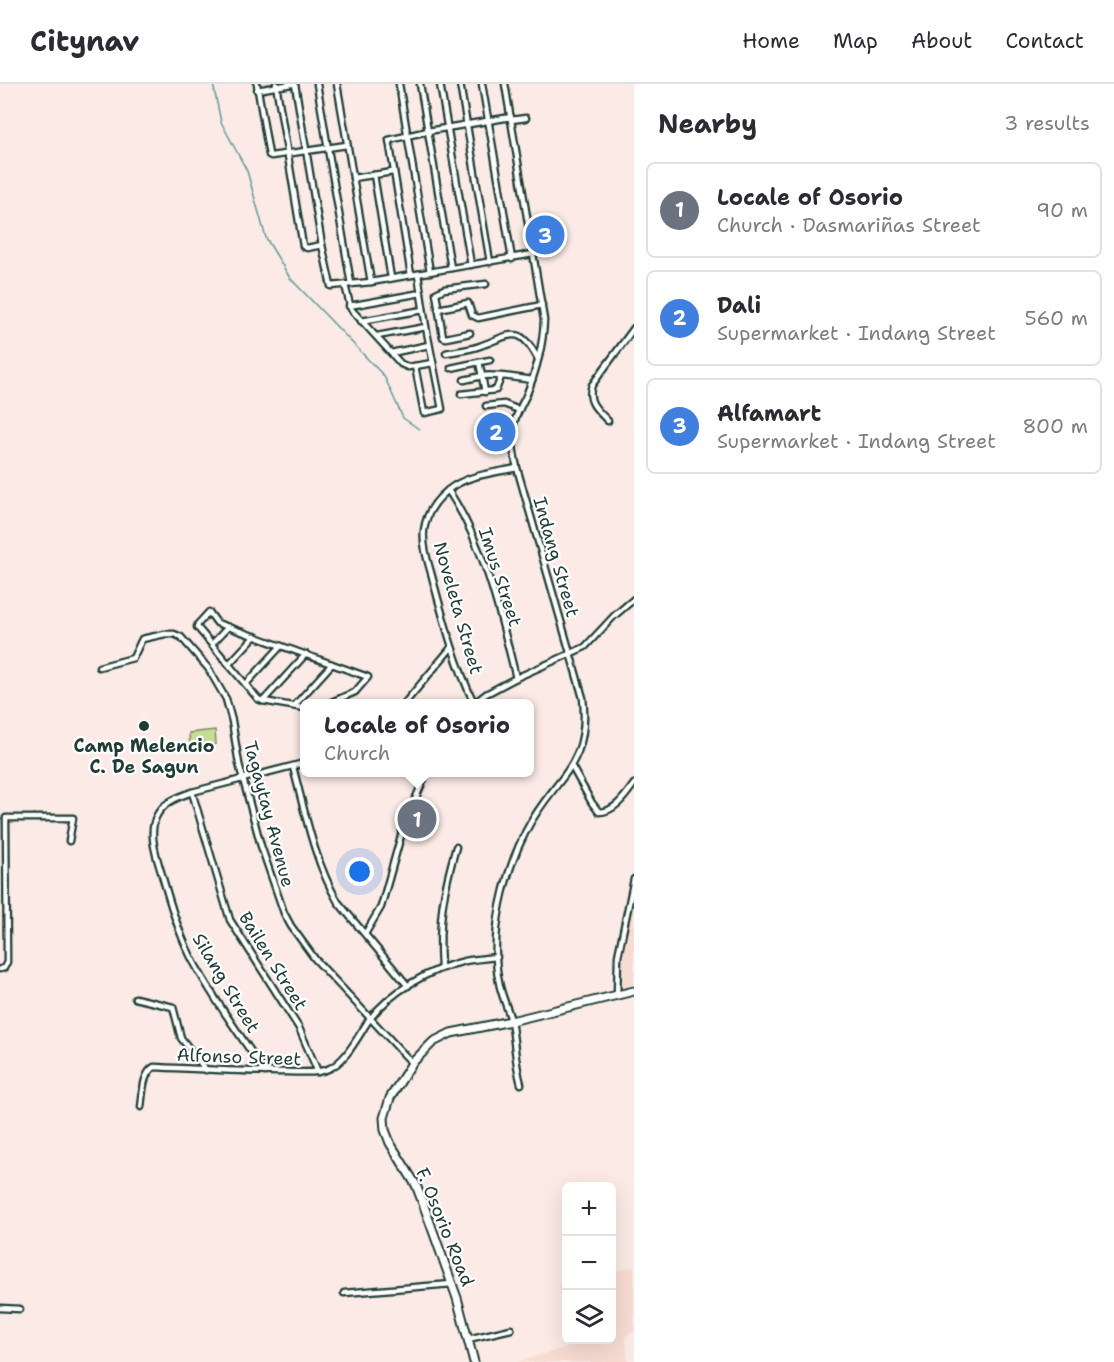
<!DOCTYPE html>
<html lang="en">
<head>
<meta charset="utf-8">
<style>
  :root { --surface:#fff; --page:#f2f2f3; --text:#2b2b33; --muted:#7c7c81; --line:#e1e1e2; --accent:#1f3d34 }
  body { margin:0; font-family:"Shantell Sans",sans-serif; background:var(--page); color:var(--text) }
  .controls { position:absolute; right:18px; bottom:18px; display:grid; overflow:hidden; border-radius:9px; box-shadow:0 6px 24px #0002 }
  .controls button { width:54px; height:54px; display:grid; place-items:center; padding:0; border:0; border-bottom:2px solid var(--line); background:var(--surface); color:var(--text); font:30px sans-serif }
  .you { position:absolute; left:360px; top:788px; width:21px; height:21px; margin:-15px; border:4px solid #fff; border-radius:50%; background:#1a73e8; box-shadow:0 0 0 9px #1a73e833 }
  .badge { display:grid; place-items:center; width:39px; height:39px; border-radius:50%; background:var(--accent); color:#fff; font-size:20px; font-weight:700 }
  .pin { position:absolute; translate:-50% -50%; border:3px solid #fff; box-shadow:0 2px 6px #0006 }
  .popup { position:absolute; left:300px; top:615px; width:234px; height:78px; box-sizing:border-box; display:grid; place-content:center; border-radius:9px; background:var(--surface); filter:drop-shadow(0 2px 4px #0005); font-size:20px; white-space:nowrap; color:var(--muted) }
  .popup b { font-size:22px; color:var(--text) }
  .popup::after { content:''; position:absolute; left:50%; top:100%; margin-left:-12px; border:12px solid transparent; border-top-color:var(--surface) }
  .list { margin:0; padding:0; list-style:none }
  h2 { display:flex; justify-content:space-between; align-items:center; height:78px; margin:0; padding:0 24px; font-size:26px }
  h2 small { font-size:20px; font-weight:400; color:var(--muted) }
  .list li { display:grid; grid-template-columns:39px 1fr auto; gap:18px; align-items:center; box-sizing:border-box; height:96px; margin:0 12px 12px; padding:0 12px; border:2px solid var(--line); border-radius:9px }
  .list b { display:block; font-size:22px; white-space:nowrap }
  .list p { margin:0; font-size:20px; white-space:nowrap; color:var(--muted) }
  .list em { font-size:20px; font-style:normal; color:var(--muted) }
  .icon { flex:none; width:33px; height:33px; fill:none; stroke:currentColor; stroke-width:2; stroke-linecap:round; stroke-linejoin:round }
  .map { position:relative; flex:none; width:634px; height:1278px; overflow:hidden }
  header { display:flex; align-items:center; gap:36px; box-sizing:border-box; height:84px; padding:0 30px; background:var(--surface); border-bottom:2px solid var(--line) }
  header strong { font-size:28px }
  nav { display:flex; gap:33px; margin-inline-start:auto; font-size:21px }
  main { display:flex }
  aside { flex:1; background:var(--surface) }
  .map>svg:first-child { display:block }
  .built { fill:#f8dcd2 }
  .green { fill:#c7dc92; stroke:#738c63; stroke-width:1.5 }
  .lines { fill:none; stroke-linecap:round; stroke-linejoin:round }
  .stream { stroke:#5e9a9c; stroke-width:1.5 }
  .street-casing { stroke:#1f3d34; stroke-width:9 }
  .secondary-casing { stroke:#1f3d34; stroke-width:11 }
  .street { stroke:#fff; stroke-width:4.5 }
  .secondary { stroke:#fff; stroke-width:7 }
  .poi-dot { fill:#1f3d34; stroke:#fff; stroke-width:2 }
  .labels { text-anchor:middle; stroke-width:4.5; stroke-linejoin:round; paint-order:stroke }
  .street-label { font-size:18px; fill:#1f3d34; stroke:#fff }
  .poi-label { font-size:18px; font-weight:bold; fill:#1f3d34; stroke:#fff }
</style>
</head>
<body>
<header>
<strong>Citynav</strong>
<nav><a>Home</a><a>Map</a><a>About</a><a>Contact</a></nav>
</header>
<main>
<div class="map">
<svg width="634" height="1278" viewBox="0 0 634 1278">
  <rect width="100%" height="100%" fill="#fbeae5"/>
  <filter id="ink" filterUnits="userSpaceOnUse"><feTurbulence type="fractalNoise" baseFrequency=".0167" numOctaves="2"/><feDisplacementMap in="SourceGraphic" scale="12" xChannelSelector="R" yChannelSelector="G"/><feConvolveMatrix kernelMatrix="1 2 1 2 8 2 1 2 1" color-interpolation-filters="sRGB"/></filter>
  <g filter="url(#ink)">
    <!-- built -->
    <g class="built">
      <path d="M634 815V900L617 906 623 846Z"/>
      <path d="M634 1183V1247L625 1253 628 1278H518L571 1262 570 1256H612V1188Z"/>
      <path d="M566 1199V1238L559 1200Z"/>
    </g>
    <!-- green -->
    <path class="green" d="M215 646 216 660 190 663 189 649Z"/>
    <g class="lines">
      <!-- stream -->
      <path class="stream" d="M213 0 221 38 247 87 266 154 290 194 384 292 403 334 419 345"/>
      <!-- street casing -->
      <g class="street-casing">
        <g id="street">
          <path d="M257 0 269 71 271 72 347 61"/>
          <path d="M276 0 303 162 307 164 322 161"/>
          <path d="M295 0 322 161 331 202 371 198 533 170"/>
          <path d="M317 0 351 200"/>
          <path d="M337 0 371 198"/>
          <path d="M399 0 430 188"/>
          <path d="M420 0 451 184"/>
          <path d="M440 0 471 181"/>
          <path d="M460 0 490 178"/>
          <path d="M482 0 512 175"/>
          <path d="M505 0 544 236C543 263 536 288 526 312 521 322 515 332 513 343 511 356 514 370 517 384L583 614C591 685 553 693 526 747 504 790 489 851 499 898 501 911 508 924 511 937 515 958 515 979 521 1000"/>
          <path d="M257 6 292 0"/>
          <path d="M511 36 526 34"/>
          <path d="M374 91 391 194"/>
          <path d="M353 94 393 88"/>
          <path d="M411 191 389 56 428 47 511 33"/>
          <path d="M345 201 351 225 401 280 408 283 433 279"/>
          <path d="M349 222 421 209"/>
          <path d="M438 225 468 219 472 231 478 234 542 221"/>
          <path d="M361 237 423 226"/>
          <path d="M470 249 446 254 443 253 436 209 444 205 486 200"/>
          <path d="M377 252 426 243"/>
          <path d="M391 269 429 261"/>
          <path d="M446 269C457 267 469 266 480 262 511 251 519 239 538 275"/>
          <path d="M479 278 490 276"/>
          <path d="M415 282 424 329 442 325 426 243 418 190"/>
          <path d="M451 284 479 278 482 292 464 296"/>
          <path d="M485 308 482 292C494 290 519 294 532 296"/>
          <path d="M461 310 496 306 501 293"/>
          <path d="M486 322 504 320 519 326"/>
          <path d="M608 337C597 326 586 317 592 301L634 244"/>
          <path d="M448 406C485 462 500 529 516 594"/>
          <path d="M212 560 228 543"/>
          <path d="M229 580 255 552"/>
          <path d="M99 583 133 574 142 555 165 550H174L181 553 208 584 226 615 232 637 239 680 261 762 284 829 291 842 315 875 412 979"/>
          <path d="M246 600 281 562"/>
          <path d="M263 617 306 570"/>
          <path d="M474 619C456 581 445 541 434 500 430 483 422 464 424 446 426 431 435 417 447 407 465 391 494 389 517 384"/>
          <path d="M404 620 451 564"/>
          <path d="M473 620 486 610 516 594 585 563 614 532 634 515"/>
          <path d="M294 622 332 580"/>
          <path d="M304 624 263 617 258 615 197 543 198 540 209 528 217 539 368 593 355 608 327 620"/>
          <path d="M293 683C305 728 314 777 338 818L408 902"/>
          <path d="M572 683 592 719 599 728C615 728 626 711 634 700"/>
          <path d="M192 708 230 836 299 944 318 988"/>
          <path d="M365 850 381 823 404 741 427 688"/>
          <path d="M441 884C438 836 443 809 456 763"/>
          <path d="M0 885 4 884 7 878 6 734H73L69 757"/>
          <path d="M617 912 618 872 634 795"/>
          <path d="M135 914 173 923 181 954 206 986"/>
          <path d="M265 988C240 951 212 913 191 873 178 847 170 819 162 791 157 774 148 751 156 733 163 718 178 713 192 708L304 679"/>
          <path d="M141 1023C143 1011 142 990 154 983 198 985 243 988 287 988 300 988 316 990 328 985 346 978 358 952 369 936 391 907 430 885 465 877 476 875 487 874 497 873"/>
          <path d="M344 1209 452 1200"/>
          <path d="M0 1224 20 1225"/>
          <path d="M468 1255 511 1245"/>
        </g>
      </g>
      <!-- secondary casing -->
      <g class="secondary-casing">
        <path id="secondary" d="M474 1278 457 1214 424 1122 416 1101 390 1059 385 1046 384 1034 390 1014 412 979 433 958 451 949 511 937 634 907"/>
      </g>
      <!-- street -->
      <use href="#street" class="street"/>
      <!-- secondary -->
      <use href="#secondary" class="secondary"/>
    </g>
  </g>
  <!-- markers -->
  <circle class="poi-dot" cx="144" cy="642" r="6"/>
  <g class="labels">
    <!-- street labels -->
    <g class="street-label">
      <text transform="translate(556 473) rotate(74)" y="6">Indang Street</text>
      <text transform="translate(500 493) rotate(72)" y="6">Imus Street</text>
      <text transform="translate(458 524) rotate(74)" y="6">Noveleta Street</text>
      <text transform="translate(269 730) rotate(75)" y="6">Tagaytay Avenue</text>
      <text transform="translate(273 877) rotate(58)" y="6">Bailen Street</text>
      <text transform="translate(226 899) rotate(59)" y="6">Silang Street</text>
      <text transform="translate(239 973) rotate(2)" y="6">Alfonso Street</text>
      <text transform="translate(445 1143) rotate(68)" y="6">F. Osorio Road</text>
    </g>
    <!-- poi labels -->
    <g class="poi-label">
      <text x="144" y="668">Camp Melencio<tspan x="144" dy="21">C. De Sagun</tspan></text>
    </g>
  </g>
</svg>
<div class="controls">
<button>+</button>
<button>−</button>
<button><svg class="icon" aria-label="layers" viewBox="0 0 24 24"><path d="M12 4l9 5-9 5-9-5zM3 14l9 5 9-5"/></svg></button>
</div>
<div class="you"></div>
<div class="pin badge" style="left:417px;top:735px;background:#6b7280">1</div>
<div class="popup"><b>Locale of Osorio</b>Church</div>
<div class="pin badge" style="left:496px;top:348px;background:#3f7fe0">2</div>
<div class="pin badge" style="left:545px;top:151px;background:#3f7fe0">3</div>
</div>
<aside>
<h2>Nearby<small>3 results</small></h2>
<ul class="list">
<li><span class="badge" style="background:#6b7280">1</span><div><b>Locale of Osorio</b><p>Church · Dasmariñas Street</p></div><em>90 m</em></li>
<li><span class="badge" style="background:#3f7fe0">2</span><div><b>Dali</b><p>Supermarket · Indang Street</p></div><em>560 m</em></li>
<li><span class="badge" style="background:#3f7fe0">3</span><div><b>Alfamart</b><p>Supermarket · Indang Street</p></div><em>800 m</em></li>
</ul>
</aside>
</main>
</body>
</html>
